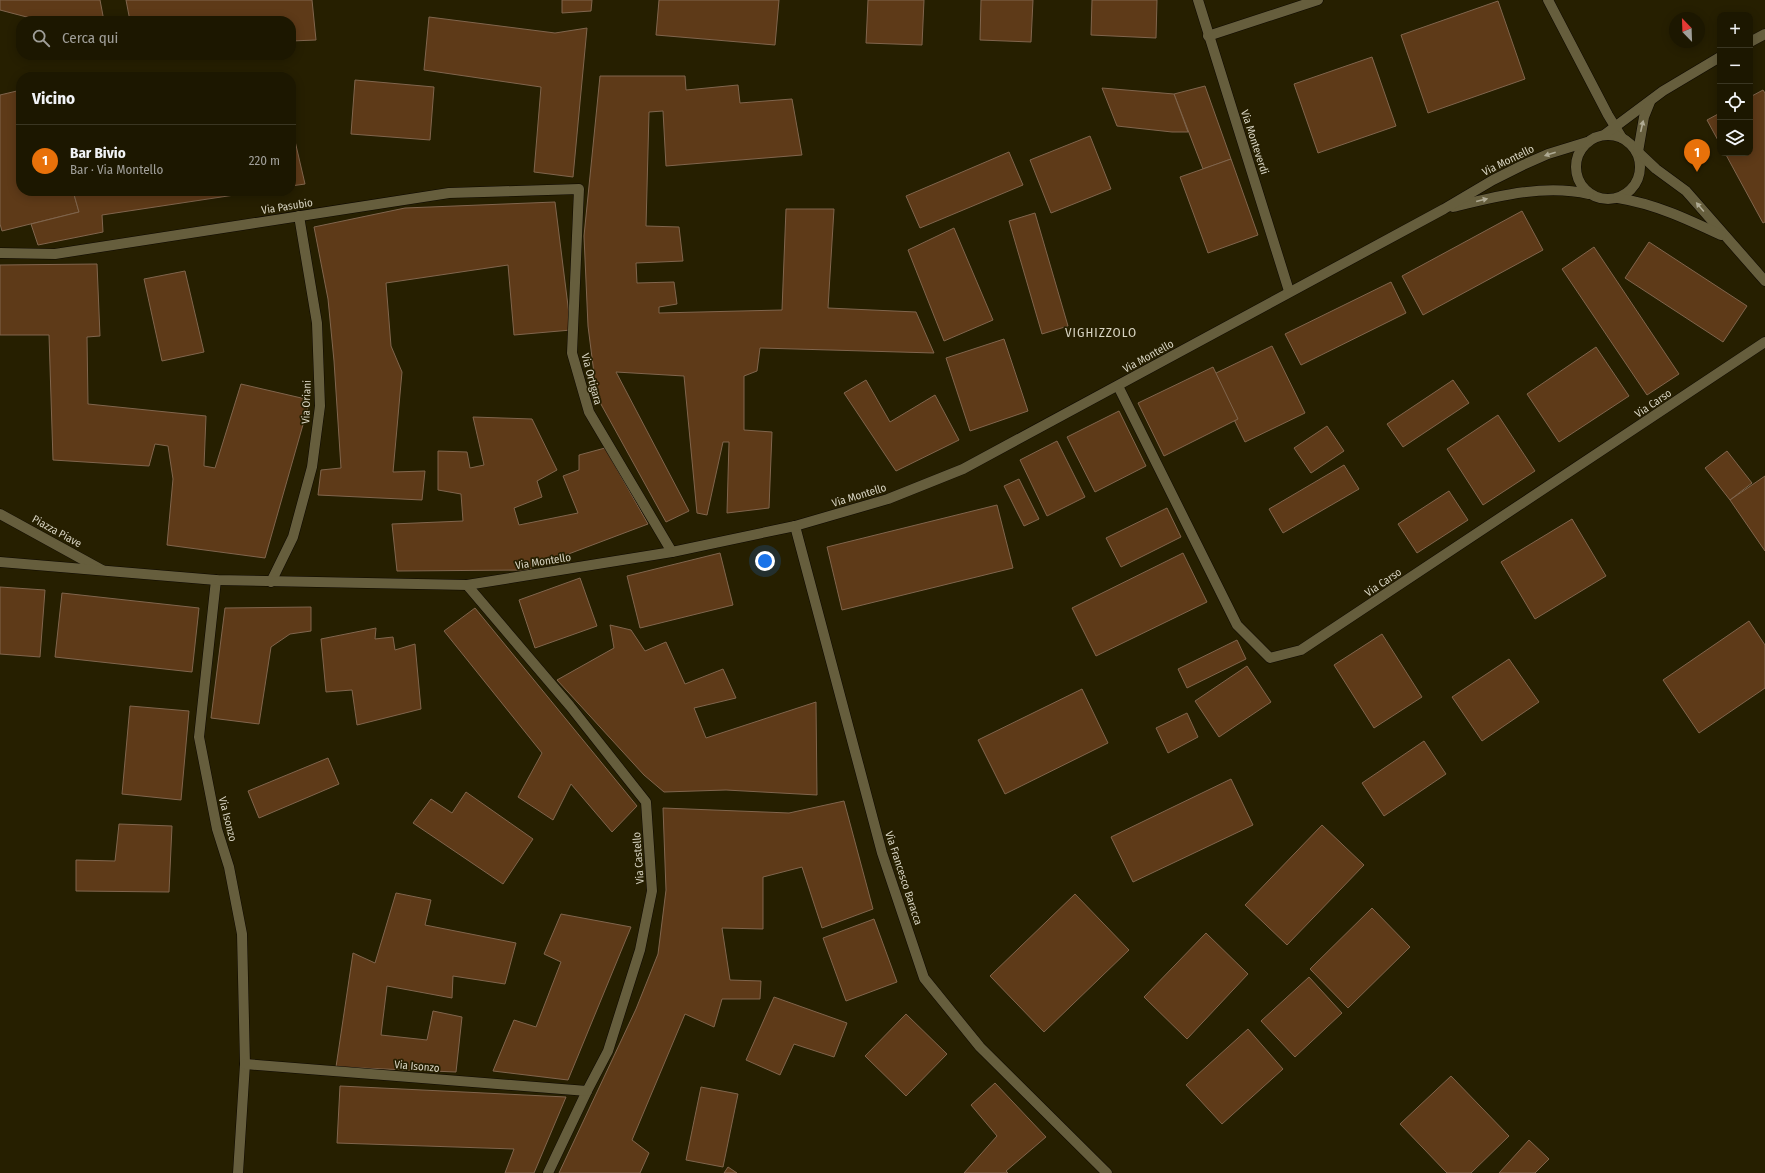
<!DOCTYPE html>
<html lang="it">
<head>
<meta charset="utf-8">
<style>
  :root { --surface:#1c1700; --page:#25200a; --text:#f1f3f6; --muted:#a09f99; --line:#3a3622; --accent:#aeaefa }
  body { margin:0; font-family:"Fira Sans Condensed",sans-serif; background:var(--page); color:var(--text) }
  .controls { position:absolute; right:12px; top:12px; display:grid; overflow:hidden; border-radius:8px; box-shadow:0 2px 10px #0003 }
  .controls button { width:36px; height:36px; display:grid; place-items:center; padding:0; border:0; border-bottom:1px solid var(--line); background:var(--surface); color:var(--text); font:20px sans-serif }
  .compass { position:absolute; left:1669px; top:12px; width:36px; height:36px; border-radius:50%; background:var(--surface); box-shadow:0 2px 10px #0003; rotate:337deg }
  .you { position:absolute; left:765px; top:561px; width:14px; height:14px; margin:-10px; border:3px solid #fff; border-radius:50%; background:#1a73e8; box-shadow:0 0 0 6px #1a73e833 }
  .badge { display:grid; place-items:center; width:26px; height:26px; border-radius:50%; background:var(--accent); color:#fff; font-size:13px; font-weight:700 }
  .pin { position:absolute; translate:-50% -33px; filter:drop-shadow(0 1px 2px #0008) }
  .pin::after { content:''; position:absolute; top:21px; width:14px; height:12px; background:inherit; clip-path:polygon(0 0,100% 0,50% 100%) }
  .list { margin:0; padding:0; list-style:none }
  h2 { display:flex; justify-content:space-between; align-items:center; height:52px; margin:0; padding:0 16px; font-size:17px }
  h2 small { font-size:13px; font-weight:400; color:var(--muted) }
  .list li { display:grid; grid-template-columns:26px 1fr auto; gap:12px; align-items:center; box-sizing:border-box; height:72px; padding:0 16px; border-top:1px solid var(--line) }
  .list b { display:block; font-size:15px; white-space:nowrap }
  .list p { margin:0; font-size:13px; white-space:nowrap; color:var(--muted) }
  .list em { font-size:13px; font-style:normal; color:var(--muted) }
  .icon { flex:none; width:22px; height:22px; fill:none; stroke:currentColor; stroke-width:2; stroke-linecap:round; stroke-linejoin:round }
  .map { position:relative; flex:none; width:1765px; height:1173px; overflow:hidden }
  .search { position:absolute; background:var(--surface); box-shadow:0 2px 10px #0003; left:16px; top:16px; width:280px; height:44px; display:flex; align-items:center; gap:10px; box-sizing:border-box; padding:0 14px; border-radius:16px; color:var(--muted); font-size:15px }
  .panel { position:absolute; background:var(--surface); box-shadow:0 2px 10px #0003; left:16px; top:72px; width:280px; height:124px; border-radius:16px }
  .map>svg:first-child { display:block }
  .building { fill:#5e3a18; stroke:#80654d }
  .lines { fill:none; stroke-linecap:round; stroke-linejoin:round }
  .minor-casing { stroke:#0e0900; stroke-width:11 }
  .tertiary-casing { stroke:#0e0900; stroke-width:11 }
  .minor { stroke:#665e3d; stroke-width:10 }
  .tertiary { stroke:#665e3d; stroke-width:10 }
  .oneway { fill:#afaa93 }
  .labels { text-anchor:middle; stroke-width:3.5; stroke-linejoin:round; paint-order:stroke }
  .street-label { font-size:11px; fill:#d7d3c1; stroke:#261f00 }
  .quarter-label { font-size:13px; letter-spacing:1px; fill:#d7d3c1; stroke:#261f00 }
</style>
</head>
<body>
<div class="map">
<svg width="1765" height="1173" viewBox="0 0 1765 1173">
  <rect width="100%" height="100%" fill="#261f00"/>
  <!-- building -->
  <g class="building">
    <path d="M0 0H100L104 21H42L0 10Z"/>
    <path d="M126 0H312L316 40 291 41V21H130Z"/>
    <path d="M562 0H592L591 11 562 13Z"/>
    <path d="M659 0H779L775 45 656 35Z"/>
    <path d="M868 0H924L922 45 866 43Z"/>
    <path d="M981 0H1033L1031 42 980 40Z"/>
    <path d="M1092 0H1157L1156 38 1091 35Z"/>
    <path d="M1498 1 1525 79 1428 113 1401 35Z"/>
    <path d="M429 17 555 33 587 28 573 177 534 172 541 87 424 70Z"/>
    <path d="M1372 57 1396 126 1318 153 1294 84Z"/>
    <path d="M600 76H685L686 90 738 85 740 103 792 99 802 155 666 166 663 111 649 112 646 226 679 227 683 261 636 263 637 283 674 282 677 304 659 307V313L782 310 786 209H834L828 308 916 312 934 353 760 348 757 371 744 376V430L772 432 769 508 727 513 729 442H723L707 515 697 513 684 376 616 372 689 511 666 522 597 397 588 326 584 236Z"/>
    <path d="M355 80 434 87 430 140 351 134Z"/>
    <path d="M1205 86 1231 159 1203 169 1174 94Z"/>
    <path d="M1102 88 1174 94 1188 132H1172L1117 126Z"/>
    <path d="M21 90V191H73L79 212 2 231 0 224V95Z"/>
    <path d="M1763 90 1765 93V222L1763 223 1725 153H1750V97Z"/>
    <path d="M1720 113V144L1707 120Z"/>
    <path d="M1090 136 1111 189 1051 213 1030 160Z"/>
    <path d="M295 141 305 184 291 186V142Z"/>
    <path d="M1009 152 1023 185 920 228 906 196Z"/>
    <path d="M1231 159 1258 235 1208 253 1180 177Z"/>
    <path d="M73 191H261L102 215 103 232 38 245 31 224 79 212Z"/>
    <path d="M555 202 571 330 514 335 508 265 386 283 391 346 402 372 393 472 425 471 422 500 318 495 321 470 341 468 334 361 328 299 314 227 405 208Z"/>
    <path d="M1522 211 1543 250 1423 315 1402 276Z"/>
    <path d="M1035 213 1068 326 1042 334 1009 221Z"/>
    <path d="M954 228 993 320 944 341 908 250Z"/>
    <path d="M1649 242 1747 306 1723 342 1625 278Z"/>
    <path d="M1594 247 1679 374 1647 395 1562 269Z"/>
    <path d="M97 264 100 336 87 337 88 404 206 416 204 466 215 468 241 384 310 400 265 558 167 545 173 479 168 446 155 444 149 466 53 460 49 335H0V265Z"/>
    <path d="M185 271 204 352 162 361 144 279Z"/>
    <path d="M1391 282 1406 313 1301 365 1285 334Z"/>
    <path d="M1004 339 1028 411 970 431 946 358Z"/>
    <path d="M1272 346 1305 413 1245 442 1212 375Z"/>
    <path d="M1596 347 1629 396 1559 442 1527 394Z"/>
    <path d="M1213 367 1238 419 1164 456 1138 403Z"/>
    <path d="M866 380 890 422 935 395 959 440 896 471 844 393Z"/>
    <path d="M1453 380 1469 403 1403 447 1387 424Z"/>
    <path d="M1119 411 1146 466 1095 492 1067 437Z"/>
    <path d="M1498 415 1535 471 1483 505 1447 449Z"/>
    <path d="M473 417 532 419 557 470 537 481 542 497 514 508 519 525 578 513 563 476 579 470V455L605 448 648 524 526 570 397 571 392 524 463 521 461 494 438 490V451L467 452 470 468 484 465Z"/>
    <path d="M1327 426 1344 451 1311 473 1294 448Z"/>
    <path d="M1057 441 1085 497 1047 516 1020 460Z"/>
    <path d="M1727 451 1752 483 1730 500 1705 468Z"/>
    <path d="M1344 465 1359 489 1283 533 1269 509Z"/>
    <path d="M1765 476V551L1730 500Z"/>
    <path d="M1019 479 1039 519 1024 526 1004 486Z"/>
    <path d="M1449 491 1468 520 1417 553 1398 524Z"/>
    <path d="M997 505 1013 568 842 610 827 547Z"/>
    <path d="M1167 508 1181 537 1121 567 1106 538Z"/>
    <path d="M1572 519 1606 576 1535 619 1501 562Z"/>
    <path d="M720 553 733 605 640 628 627 576Z"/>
    <path d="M1183 553 1207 602 1096 656 1072 608Z"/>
    <path d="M580 578 597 626 535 648 519 600Z"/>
    <path d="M0 587 45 590 40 657 0 654Z"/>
    <path d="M62 593 199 608 192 672 55 657Z"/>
    <path d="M311 607V631L290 634 271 647 259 724 211 718 225 608Z"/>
    <path d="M475 608 637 806 612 832 571 784 553 820 518 797 542 753 444 631Z"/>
    <path d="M1749 621 1765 645V688L1699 733 1663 680Z"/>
    <path d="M610 625 631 630 645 651 666 642 685 684 723 669 736 698 694 708 706 738 816 702 817 795 726 790 664 792 644 775 557 680 614 648Z"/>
    <path d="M376 628 375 639 393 637 395 650 415 644 421 709 357 725 352 690 326 692 321 639Z"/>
    <path d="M1382 634 1422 697 1374 728 1334 665Z"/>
    <path d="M1237 640 1246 659 1187 688 1178 669Z"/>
    <path d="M1509 659 1539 702 1482 741 1452 697Z"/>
    <path d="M1247 666 1271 702 1219 737 1195 701Z"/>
    <path d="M1082 689 1108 743 1005 794 978 740Z"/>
    <path d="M130 706 189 711 181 800 122 794Z"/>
    <path d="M1187 713 1198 737 1168 753 1156 728Z"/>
    <path d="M1424 741 1446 774 1384 816 1362 783Z"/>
    <path d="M328 758 339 784 259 818 248 791Z"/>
    <path d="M1231 779 1253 825 1133 882 1111 837Z"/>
    <path d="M466 792 533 839 503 884 413 823 431 799 452 813Z"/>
    <path d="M844 801 873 909 822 928 802 867 763 877V929L722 928 730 980 761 981 760 999H722L714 1027 685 1014 632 1140 649 1153 640 1173H559L636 1009 658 954 666 890 663 808 789 813Z"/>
    <path d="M119 824 172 826 169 892 76 891V860L115 861Z"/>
    <path d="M1322 825 1364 865 1287 945 1245 905Z"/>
    <path d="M396 893 431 900 425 925 516 943 505 984 453 976 452 998 387 986 381 1035 427 1040 433 1011 462 1017 456 1072 336 1067 353 953 375 963Z"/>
    <path d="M1075 894 1129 950 1044 1032 990 976Z"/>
    <path d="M1372 908 1410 947 1348 1008 1310 969Z"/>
    <path d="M561 914 631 927 568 1080 493 1071 514 1020 536 1027 561 962 544 954Z"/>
    <path d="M874 919 897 982 846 1001 823 938Z"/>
    <path d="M1206 933 1248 974 1187 1039 1144 997Z"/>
    <path d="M1309 977 1342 1013 1295 1057 1261 1021Z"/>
    <path d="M774 997 847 1023 834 1057 794 1044 780 1075 746 1060Z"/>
    <path d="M906 1014 947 1054 906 1096 865 1056Z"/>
    <path d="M1248 1029 1283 1069 1222 1124 1186 1085Z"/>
    <path d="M1451 1076 1509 1136 1471 1173H1447L1400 1124Z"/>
    <path d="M995 1083 1046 1137 1006 1171 1008 1173H964L997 1136 971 1105Z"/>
    <path d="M340 1086 566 1097 534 1173H505L514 1149 337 1143Z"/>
    <path d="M701 1087 738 1094 723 1167 686 1160Z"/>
    <path d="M1529 1140 1549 1159 1535 1173H1499Z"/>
    <path d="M728 1167 737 1173H724Z"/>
  </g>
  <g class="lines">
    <!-- minor casing -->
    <g class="minor-casing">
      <g id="minor">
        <path d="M1198 0 1289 291"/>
        <path d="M1548 0 1608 115 1622 138"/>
        <path d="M1208 36 1318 0"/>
        <path d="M0 253 55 254 449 193 579 189 572 353 589 412 672 552"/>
        <path d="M1118 386 1237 625 1270 658 1301 650 1765 342"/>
        <path d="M0 514 102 570"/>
        <path d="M216 580 199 737 217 829 229 867 242 934 245 1064 238 1173"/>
        <path d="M271 582 293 537 312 467 320 406 317 323 299 216"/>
        <path d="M467 585 570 706 646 802 652 891 640 950 608 1051 587 1091 548 1173"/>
        <path d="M245 1064 587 1091"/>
      </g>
    </g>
    <!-- tertiary casing -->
    <g class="tertiary-casing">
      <g id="tertiary">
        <path d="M1750 42 1765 34"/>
        <circle cx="1608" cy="167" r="32"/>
        <path d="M1604 135 1663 91 1720 57"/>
        <path d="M1638 152 1656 169 1686 191 1765 281"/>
        <path d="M1638 152 1644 117 1650 102"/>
        <path d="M1618 198C1655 204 1687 219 1721 235"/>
        <path d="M1453 207C1498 196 1544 184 1589 194"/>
        <path d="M795 526 882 853 924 978 980 1047 1107 1173"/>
        <path d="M0 562 216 580 467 585 672 552 795 526 888 499 963 469 1444 209 1493 180 1523 165 1548 154 1587 142"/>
      </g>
    </g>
    <!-- minor -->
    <use href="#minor" class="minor"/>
    <!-- tertiary -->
    <use href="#tertiary" class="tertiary"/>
  </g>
  <!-- one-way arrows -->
  <defs><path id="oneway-solid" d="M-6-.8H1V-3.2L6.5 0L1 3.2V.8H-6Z"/></defs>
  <g class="oneway">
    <use href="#oneway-solid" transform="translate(1642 126) rotate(-77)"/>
    <use href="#oneway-solid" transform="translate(1550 154) rotate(162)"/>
    <use href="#oneway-solid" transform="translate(1482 200) rotate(-14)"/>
    <use href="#oneway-solid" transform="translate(1700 207) rotate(-130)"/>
  </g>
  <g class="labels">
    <!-- street labels -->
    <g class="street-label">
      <text transform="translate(1255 142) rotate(72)" y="4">Via Monteverdi</text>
      <text transform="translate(1508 160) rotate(-26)" y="4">Via Montello</text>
      <text transform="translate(287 206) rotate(-9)" y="4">Via Pasubio</text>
      <text transform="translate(1148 356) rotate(-29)" y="4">Via Montello</text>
      <text transform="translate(592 379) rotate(75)" y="4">Via Ortigara</text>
      <text transform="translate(306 402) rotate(-88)" y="4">Via Oriani</text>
      <text transform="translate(1653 403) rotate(-34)" y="4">Via Carso</text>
      <text transform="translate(859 495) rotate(-17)" y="4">Via Montello</text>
      <text transform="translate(57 531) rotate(29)" y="4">Piazza Piave</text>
      <text transform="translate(543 561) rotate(-9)" y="4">Via Montello</text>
      <text transform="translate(1383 582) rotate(-34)" y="4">Via Carso</text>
      <text transform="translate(228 819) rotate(76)" y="4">Via Isonzo</text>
      <text transform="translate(638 858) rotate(-94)" y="4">Via Castello</text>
      <text transform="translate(904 878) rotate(72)" y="4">Via Francesco Baracca</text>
      <text transform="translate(417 1066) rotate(5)" y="4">Via Isonzo</text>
    </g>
    <!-- quarter labels -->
    <g class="quarter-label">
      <text x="1101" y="337">VIGHIZZOLO</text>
    </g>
  </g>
</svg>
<div class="controls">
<button>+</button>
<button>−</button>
<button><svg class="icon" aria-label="locate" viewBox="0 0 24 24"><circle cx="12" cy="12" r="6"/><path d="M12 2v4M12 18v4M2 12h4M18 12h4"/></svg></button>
<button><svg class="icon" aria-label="layers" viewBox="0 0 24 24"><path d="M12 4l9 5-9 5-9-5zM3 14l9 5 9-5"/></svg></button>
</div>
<svg class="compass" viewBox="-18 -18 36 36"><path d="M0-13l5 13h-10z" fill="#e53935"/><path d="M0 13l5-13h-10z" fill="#a09f99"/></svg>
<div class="you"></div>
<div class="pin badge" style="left:1697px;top:172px;background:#e8710a">1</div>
<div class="search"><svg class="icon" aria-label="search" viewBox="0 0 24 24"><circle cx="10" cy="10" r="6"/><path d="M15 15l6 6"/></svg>Cerca qui</div>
<section class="panel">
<h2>Vicino<small></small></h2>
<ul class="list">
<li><span class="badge" style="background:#e8710a">1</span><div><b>Bar Bivio</b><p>Bar · Via Montello</p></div><em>220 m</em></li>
</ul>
</section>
</div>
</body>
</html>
